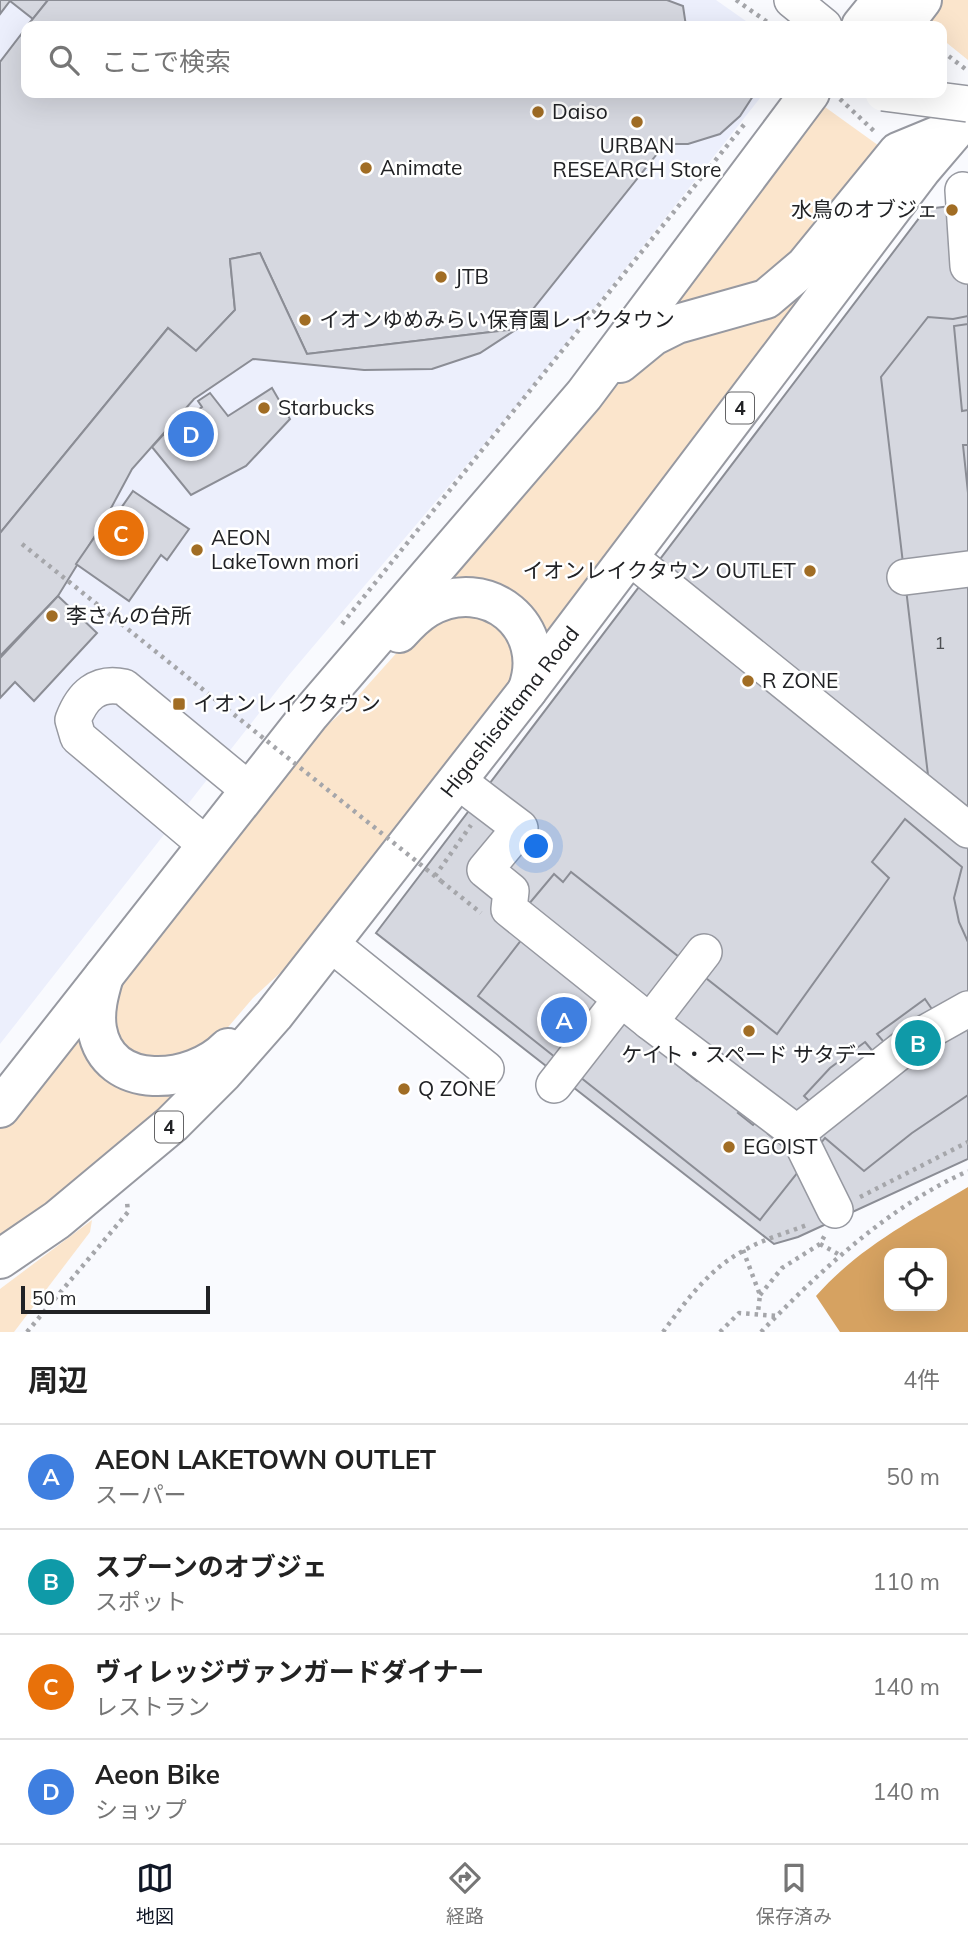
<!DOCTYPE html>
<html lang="ja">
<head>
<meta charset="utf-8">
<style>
  :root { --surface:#fff; --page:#f6f6f6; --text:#222; --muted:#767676; --line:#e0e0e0; --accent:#111827 }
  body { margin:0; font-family:Mulish,"Noto Sans JP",sans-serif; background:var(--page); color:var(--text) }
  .controls { position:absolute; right:21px; bottom:21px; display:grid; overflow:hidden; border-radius:14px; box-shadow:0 7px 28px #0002 }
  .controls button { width:63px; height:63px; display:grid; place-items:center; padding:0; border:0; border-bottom:2px solid var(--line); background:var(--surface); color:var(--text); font:35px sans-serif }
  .scale { position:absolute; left:21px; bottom:18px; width:189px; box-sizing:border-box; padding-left:7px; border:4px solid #212225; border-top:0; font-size:19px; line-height:24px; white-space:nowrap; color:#212225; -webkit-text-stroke:5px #fff; paint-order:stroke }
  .you { position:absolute; left:537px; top:847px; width:24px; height:24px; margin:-18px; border:5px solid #fff; border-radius:50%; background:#1a73e8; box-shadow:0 0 0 10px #1a73e833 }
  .badge { display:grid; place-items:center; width:46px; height:46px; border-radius:50%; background:var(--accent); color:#fff; font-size:23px; font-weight:700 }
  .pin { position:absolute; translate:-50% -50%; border:4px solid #fff; box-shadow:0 2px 7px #0006 }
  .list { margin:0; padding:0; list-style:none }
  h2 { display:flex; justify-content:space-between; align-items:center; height:91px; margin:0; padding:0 28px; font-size:30px }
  h2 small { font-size:23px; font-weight:400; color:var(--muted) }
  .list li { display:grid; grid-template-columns:46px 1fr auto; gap:21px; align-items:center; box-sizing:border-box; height:105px; padding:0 28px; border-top:2px solid var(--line) }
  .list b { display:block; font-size:26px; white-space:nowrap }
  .list p { margin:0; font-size:23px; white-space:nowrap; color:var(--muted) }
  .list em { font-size:23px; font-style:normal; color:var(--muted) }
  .icon { flex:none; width:38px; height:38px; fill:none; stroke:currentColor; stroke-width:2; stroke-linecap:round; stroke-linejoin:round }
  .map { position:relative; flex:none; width:968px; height:1332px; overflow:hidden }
  .search { position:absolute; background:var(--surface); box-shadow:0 7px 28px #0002; left:21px; right:21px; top:21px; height:77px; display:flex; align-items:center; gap:18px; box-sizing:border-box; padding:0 24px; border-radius:14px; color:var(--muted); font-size:26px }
  .sheet { height:511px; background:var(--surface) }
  nav { display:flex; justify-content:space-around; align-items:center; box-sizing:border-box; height:98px; border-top:2px solid var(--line); background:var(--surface); font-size:19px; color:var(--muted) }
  nav a { display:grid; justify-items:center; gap:4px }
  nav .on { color:var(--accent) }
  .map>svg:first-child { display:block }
  .built { fill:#eceffc }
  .green { fill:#fbe5cc }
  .water { fill:#d6a261; fill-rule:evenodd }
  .building { fill:#d6d8e0; stroke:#8b8d95; stroke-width:2; fill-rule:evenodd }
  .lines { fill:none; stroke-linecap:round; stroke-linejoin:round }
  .minor-casing { stroke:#9799a1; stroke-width:38 }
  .highway-casing { stroke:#9799a1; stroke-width:42 }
  .path { stroke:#a5a6aa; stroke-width:4.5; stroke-dasharray:3.5 5; stroke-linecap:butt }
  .minor { stroke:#fff; stroke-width:35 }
  .highway { stroke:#fff; stroke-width:38 }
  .minor-bridge-casing { stroke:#9799a1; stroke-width:38; stroke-linecap:butt }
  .path-bridge { stroke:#a5a6aa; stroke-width:4.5; stroke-dasharray:3.5 5; stroke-linecap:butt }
  .minor-bridge { stroke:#fff; stroke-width:35 }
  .poi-dot { fill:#a16d24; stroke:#fff; stroke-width:2.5 }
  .labels { text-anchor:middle; stroke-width:5; stroke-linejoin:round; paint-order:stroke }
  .number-label { font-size:18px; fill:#4e5054 }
  .shield { fill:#fff; stroke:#646466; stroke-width:2 }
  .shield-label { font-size:19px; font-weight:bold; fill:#212225 }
  .poi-label { font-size:21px; fill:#212225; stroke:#fff; text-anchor:start }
  .street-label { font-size:21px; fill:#212225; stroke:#fff }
</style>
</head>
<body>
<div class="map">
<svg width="968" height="1332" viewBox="0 0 968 1332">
  <rect width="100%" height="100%" fill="#f9fafe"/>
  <!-- built -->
  <path class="built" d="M0 0H716L753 26H26V93H764L520 402 289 675 0 1044Z"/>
  <!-- green -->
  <g class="green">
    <path d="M934 0H968V60L942 39V26H927L918 20Z"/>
    <path d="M818 102 882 148 834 212 768 278 737 293 661 310Z"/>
    <path d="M874 201 548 643C517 599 506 576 448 577L554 448 604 401 645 353 694 328Z"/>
    <path d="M467 610 500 625 515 655 513 677 317 939 253 998 217 1040 200 1052 157 1062 125 1048 115 1032 113 1014 123 974 303 747 348 707 419 628Z"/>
    <path d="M81 1025 191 1089 0 1241V1127Z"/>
    <path d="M92 1220 90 1232 14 1332H0V1289Z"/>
  </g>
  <!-- water -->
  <path class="water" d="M968 1187V1332H840L816 1296C858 1248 914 1219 968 1187ZM889 1253H942V1306H889Z"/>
  <!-- building -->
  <g class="building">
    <path d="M0 0H48L33 19 10 1 0 14Z"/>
    <path d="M48 0H667L683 6 686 26H27Z"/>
    <path d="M26 28V93H755L740 116 720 134 688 144H665L517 329 307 354 260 253 230 259 235 310 196 351 168 328 0 533V62Z"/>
    <path d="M968 204V1159L798 1237 774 1244 376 933 926 209Z"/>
    <path d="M260 253 307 354 517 329 480 353 432 369 364 370 253 359 194 399 132 469 103 523 58 596 0 656V533L168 328 196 351 235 310 230 259Z"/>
    <path d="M968 316V324L954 326 962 411 968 410V445H963L968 493V822L930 792 881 377 928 317 953 319Z"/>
    <path d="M272 388 290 419 246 466 191 495 152 447 162 436 202 407 198 401 210 393 228 416Z"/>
    <path d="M133 491 189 529 167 560 161 555 129 601 76 564 96 535 100 538Z"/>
    <path d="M58 596 97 633 34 701 15 682 0 698V658Z"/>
    <path d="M905 819 962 867 954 898 959 922 968 942V991L947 1007 958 1023 968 1018V1095L912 1133 864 1171 825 1138 760 1220 478 996 539 917 528 905 554 874 563 882 571 872 777 1034 889 878 872 862ZM592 954 610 972 625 1010 643 1036 601 1005 571 976ZM636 989 711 1053 670 1034 656 1021ZM925 999 947 1031 899 1060 877 1034ZM865 1042 887 1068 859 1090 854 1084 824 1115 804 1096 830 1068ZM665 1055 702 1067 734 1070 777 1100 753 1125 738 1113 745 1107 707 1072 697 1081ZM789 1111 814 1133 793 1155 768 1134Z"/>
  </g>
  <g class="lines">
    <!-- minor casing -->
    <g class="minor-casing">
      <g id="minor">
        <path d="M792 0 824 26"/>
        <path d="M963 190 968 266"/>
        <path d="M642 567 968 830"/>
        <path d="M905 577 968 569"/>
        <path d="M470 790 520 828 485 870 511 891 509 909 650 1022 797 1133 835 1210"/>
        <path d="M205 844 78 737 73 720C82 696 97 681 124 687L249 790"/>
        <path d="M331 944 486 1069"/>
        <path d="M650 1022 704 952"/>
        <path d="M554 1085 621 999"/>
        <path d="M797 1133 918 1037 968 1009"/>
      </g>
    </g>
    <!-- highway casing -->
    <g class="highway-casing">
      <g id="highway">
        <path d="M861 26 882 0"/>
        <path d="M896 26 909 17 922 0"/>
        <path d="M620 363 653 336 677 324 766 299 805 266 898 152 949 131"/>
        <path d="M399 633C407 624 417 614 427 608 487 573 552 627 527 691"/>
        <path d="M104 976C99 993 94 1011 97 1029 108 1093 193 1084 228 1048"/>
        <path d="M0 1108 310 714 584 395 810 93"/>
        <path d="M0 1259 57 1220 172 1124 223 1073 274 1015 527 691 921 170 968 115"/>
      </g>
    </g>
    <!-- path -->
    <g class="path">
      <path d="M736 0 773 26"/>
      <path d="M942 51 968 71"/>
      <path d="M840 99 874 131"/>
      <path d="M342 624 747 121"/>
      <path d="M435 876 471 825"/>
      <path d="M441 881 481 913"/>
      <path d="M860 1197 968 1142"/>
      <path d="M820 1244 840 1255"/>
      <path d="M743 1250 760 1295 758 1312"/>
      <path d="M760 1295 782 1268 820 1244 825 1235"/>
      <path d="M27 1332 128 1212 127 1202"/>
      <path d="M663 1332C685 1302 709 1269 743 1251 763 1239 787 1233 809 1224"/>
      <path d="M720 1332 739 1313 777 1316"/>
      <path d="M761 1332C822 1269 888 1207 968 1171"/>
    </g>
    <!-- minor -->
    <use href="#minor" class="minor"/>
    <!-- highway -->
    <use href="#highway" class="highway"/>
    <!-- minor-bridge casing -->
    <g class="minor-bridge-casing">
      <path id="minor-bridge" d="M883 93 968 104"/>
    </g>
    <!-- path-bridge -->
    <path class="path-bridge" d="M22 544 441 881"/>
    <!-- minor-bridge -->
    <use href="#minor-bridge" class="minor-bridge"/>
  </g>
  <!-- markers -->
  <g class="poi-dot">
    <circle cx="538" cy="112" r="7"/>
    <circle cx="637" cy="122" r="7"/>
    <circle cx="366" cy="168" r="7"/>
    <circle cx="952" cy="210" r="7"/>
    <circle cx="441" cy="277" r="7"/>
    <circle cx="305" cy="320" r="7"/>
    <circle cx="264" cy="408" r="7"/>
    <circle cx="197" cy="550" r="7"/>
    <circle cx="810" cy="571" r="7"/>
    <circle cx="52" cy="616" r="7"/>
    <circle cx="748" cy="681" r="7"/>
    <rect x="172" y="697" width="14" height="14" rx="3.5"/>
    <circle cx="749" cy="1031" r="7"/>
    <circle cx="404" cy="1089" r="7"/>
    <circle cx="729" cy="1147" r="7"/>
  </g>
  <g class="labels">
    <!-- number labels -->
    <g class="number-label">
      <text x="940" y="649">1</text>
    </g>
    <!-- shield labels -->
    <g class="shield">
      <rect x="726" y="392.5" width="28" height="31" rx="5"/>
      <rect x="155" y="1111.5" width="28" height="31" rx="5"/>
    </g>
    <g class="shield-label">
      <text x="740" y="415">4</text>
      <text x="169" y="1134">4</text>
    </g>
    <!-- poi labels -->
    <g class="poi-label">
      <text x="552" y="119">Daiso</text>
      <text x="637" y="153" text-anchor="middle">URBAN<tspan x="637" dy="24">RESEARCH Store</tspan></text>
      <text x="380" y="175">Animate</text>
      <text x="938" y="217" text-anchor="end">水鳥のオブジェ</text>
      <text x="455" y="284">JTB</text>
      <text x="319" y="327">イオンゆめみらい保育園レイクタウン</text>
      <text x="278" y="415">Starbucks</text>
      <text x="211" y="545">AEON<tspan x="211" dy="24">LakeTown mori</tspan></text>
      <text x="796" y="578" text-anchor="end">イオンレイクタウン OUTLET</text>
      <text x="66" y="623">李さんの台所</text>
      <text x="762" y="688">R ZONE</text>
      <text x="193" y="711">イオンレイクタウン</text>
      <text x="749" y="1062" text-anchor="middle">ケイト・スペード サタデー</text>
      <text x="418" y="1096">Q ZONE</text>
      <text x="743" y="1154">EGOIST</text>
    </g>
    <!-- street labels -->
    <g class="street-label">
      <text transform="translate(510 712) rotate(-52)" y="7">Higashisaitama Road</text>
    </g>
  </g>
</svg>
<div class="controls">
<button><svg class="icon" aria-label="locate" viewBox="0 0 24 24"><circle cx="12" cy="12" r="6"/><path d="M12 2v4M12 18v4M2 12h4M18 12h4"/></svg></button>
</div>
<div class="scale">50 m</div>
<div class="you"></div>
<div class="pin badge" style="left:564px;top:1020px;background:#3f7fe0">A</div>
<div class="pin badge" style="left:918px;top:1043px;background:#0f9aa8">B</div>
<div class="pin badge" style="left:121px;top:533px;background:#e8710a">C</div>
<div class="pin badge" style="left:191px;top:434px;background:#3f7fe0">D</div>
<div class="search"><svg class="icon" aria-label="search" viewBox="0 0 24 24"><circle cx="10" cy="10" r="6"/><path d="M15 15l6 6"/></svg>ここで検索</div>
</div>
<section class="sheet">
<h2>周辺<small>4件</small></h2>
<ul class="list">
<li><span class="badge" style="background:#3f7fe0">A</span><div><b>AEON LAKETOWN OUTLET</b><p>スーパー</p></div><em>50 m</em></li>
<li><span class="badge" style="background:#0f9aa8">B</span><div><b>スプーンのオブジェ</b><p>スポット</p></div><em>110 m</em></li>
<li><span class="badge" style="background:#e8710a">C</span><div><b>ヴィレッジヴァンガードダイナー</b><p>レストラン</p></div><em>140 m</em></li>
<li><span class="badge" style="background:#3f7fe0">D</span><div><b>Aeon Bike</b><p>ショップ</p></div><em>140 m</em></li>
</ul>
</section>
<nav>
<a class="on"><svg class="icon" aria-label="map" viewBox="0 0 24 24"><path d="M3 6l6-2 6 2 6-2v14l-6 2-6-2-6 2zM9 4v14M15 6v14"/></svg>地図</a>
<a><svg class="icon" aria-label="directions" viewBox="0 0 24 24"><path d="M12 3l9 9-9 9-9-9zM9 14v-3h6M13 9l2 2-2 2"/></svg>経路</a>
<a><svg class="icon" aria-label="saved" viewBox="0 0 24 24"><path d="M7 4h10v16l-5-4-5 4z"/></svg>保存済み</a>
</nav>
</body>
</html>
